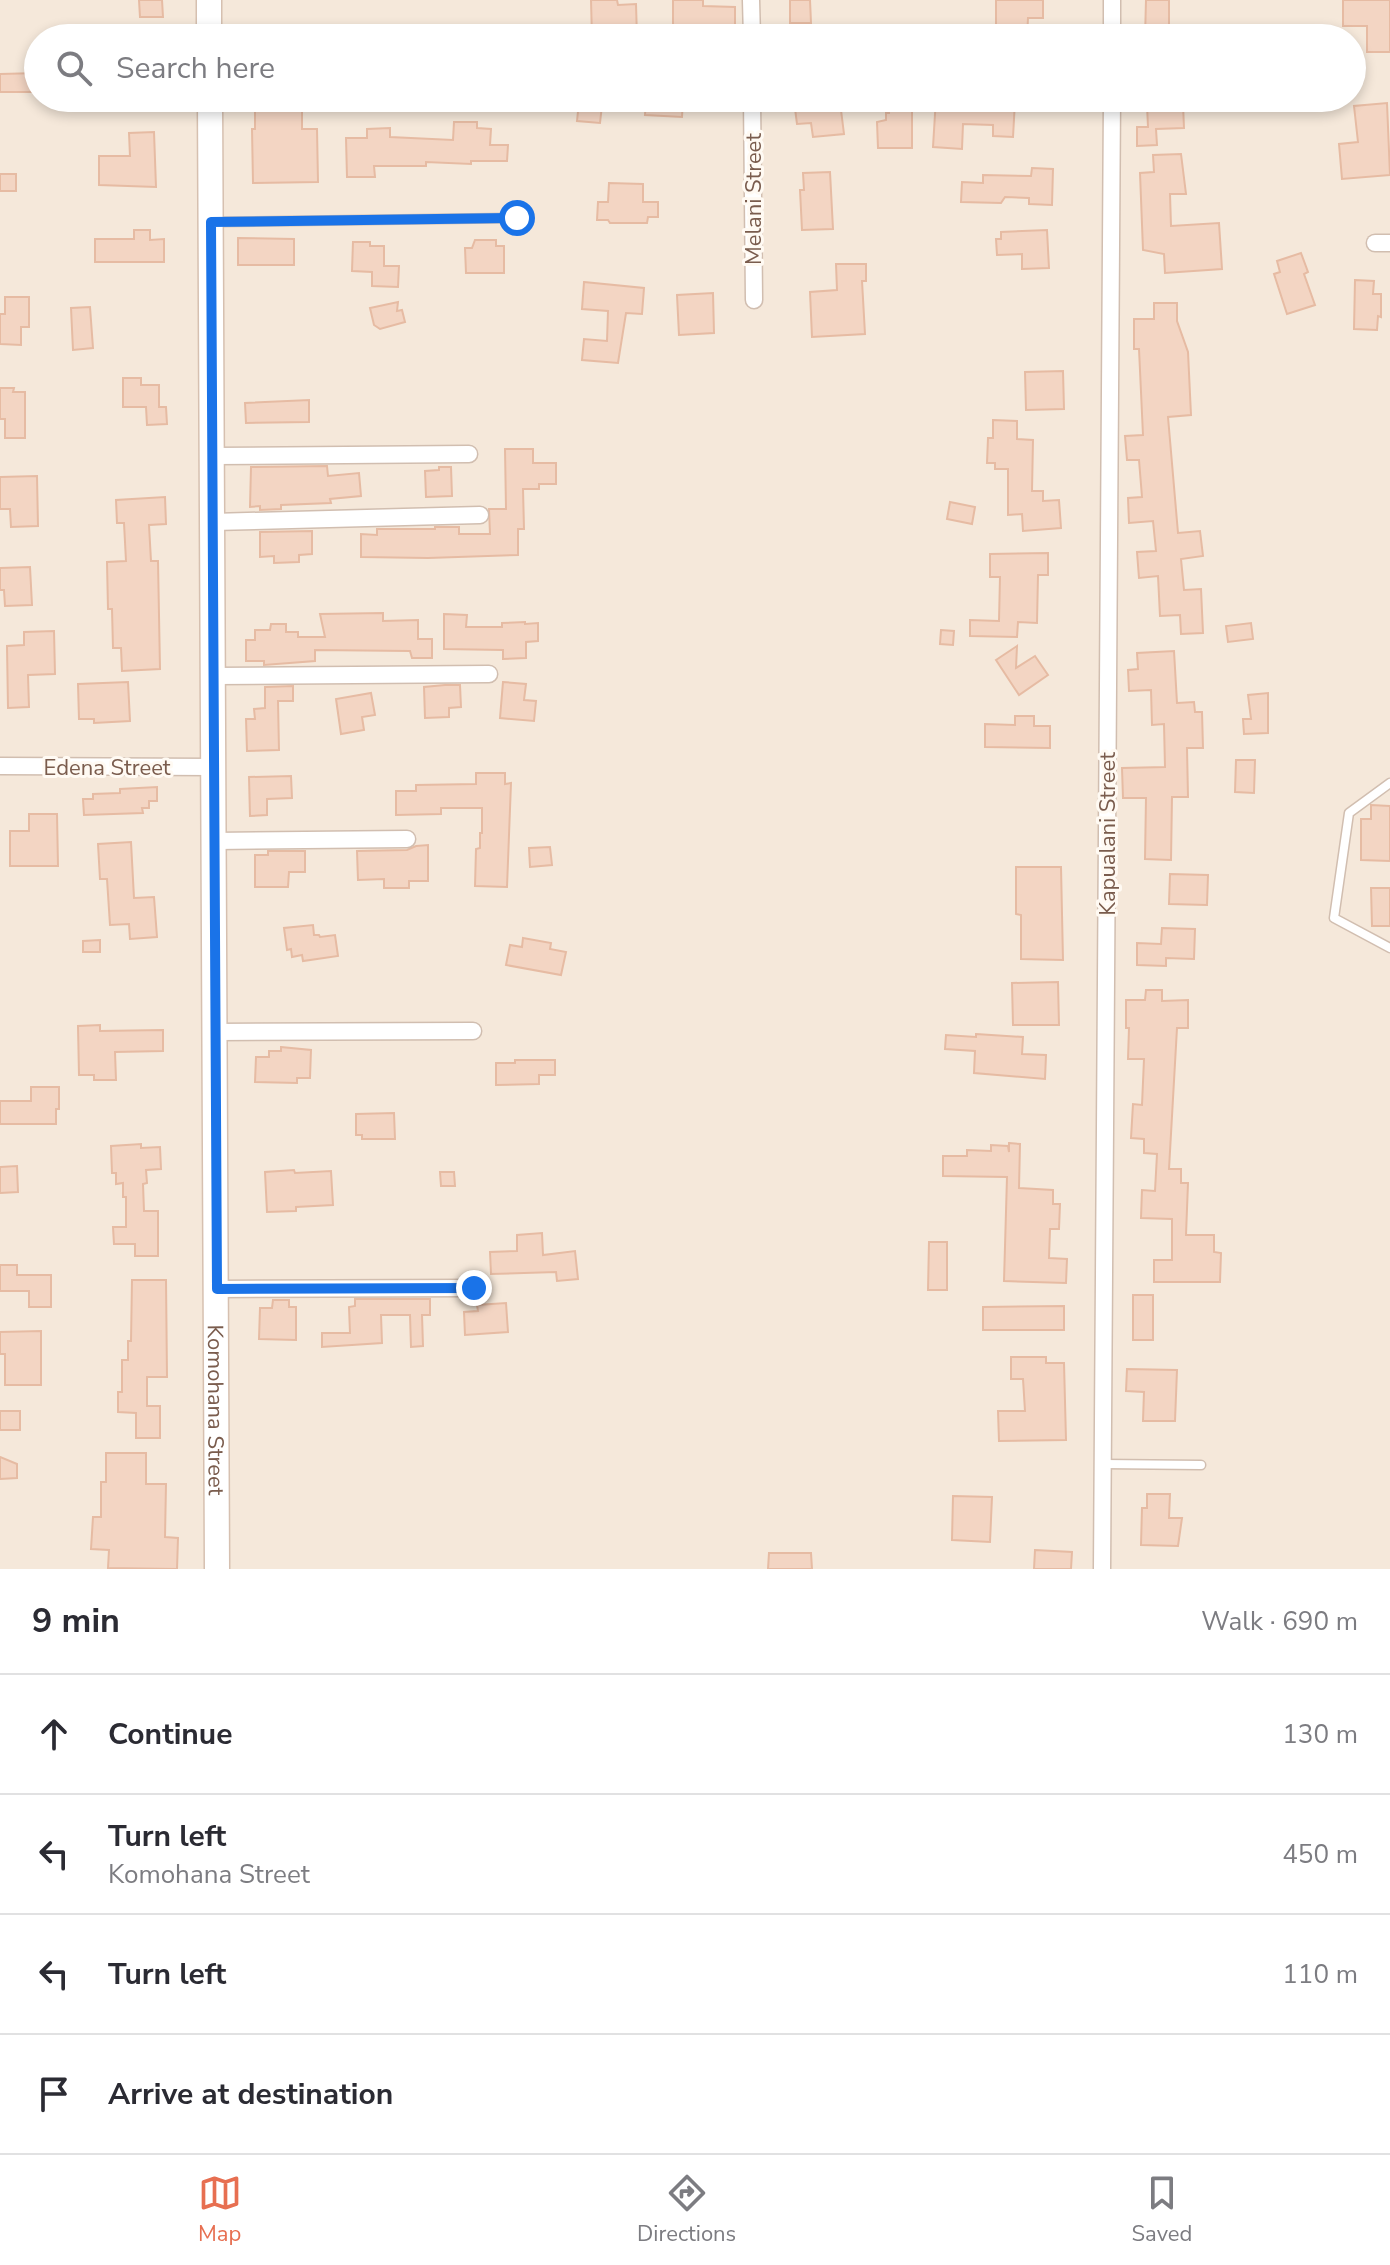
<!DOCTYPE html>
<html lang="en">
<head>
<meta charset="utf-8">
<style>
  :root { --surface:#fff; --page:#f2f2f3; --text:#2b2b33; --muted:#7c7c81; --line:#e1e1e2; --accent:#e76f51 }
  body { margin:0; font-family:"Nunito Sans",sans-serif; background:var(--page); color:var(--text) }
  .stop { position:absolute; width:24px; height:24px; margin:-18px; border:6px solid #1a73e8; border-radius:50%; background:#fff }
  .stop.end { background:#1a73e8; border-color:#fff; box-shadow:0 2px 8px #0008 }
  .list { margin:0; padding:0; list-style:none }
  h2 { display:flex; justify-content:space-between; align-items:center; height:104px; margin:0; padding:0 32px; font-size:34px }
  h2 small { font-size:26px; font-weight:400; color:var(--muted) }
  .list li { display:grid; grid-template-columns:52px 1fr auto; gap:24px; align-items:center; box-sizing:border-box; height:120px; padding:0 32px; border-top:2px solid var(--line) }
  .list b { display:block; font-size:30px; white-space:nowrap }
  .list p { margin:0; font-size:26px; white-space:nowrap; color:var(--muted) }
  .list em { font-size:26px; font-style:normal; color:var(--muted) }
  .icon { flex:none; width:44px; height:44px; fill:none; stroke:currentColor; stroke-width:2; stroke-linecap:round; stroke-linejoin:round }
  .map { position:relative; flex:none; width:1390px; height:1569px; overflow:hidden }
  .search { position:absolute; background:var(--surface); box-shadow:0 4px 12px #0003; left:24px; right:24px; top:24px; height:88px; display:flex; align-items:center; gap:20px; box-sizing:border-box; padding:0 28px; border-radius:44px; color:var(--muted); font-size:30px }
  .sheet { height:584px; background:var(--surface) }
  nav { display:flex; justify-content:space-around; align-items:center; box-sizing:border-box; height:112px; border-top:2px solid var(--line); background:var(--surface); font-size:22px; color:var(--muted) }
  nav a { display:grid; justify-items:center; gap:4px }
  nav .on { color:var(--accent) }
  .map>svg:first-child { display:block }
  .residential { fill:#f5e8da; fill-rule:evenodd }
  .building { fill:#f3d5c3; stroke:#e6bba3; stroke-width:2 }
  .lines { fill:none; stroke-linecap:round; stroke-linejoin:round }
  .lane-casing { stroke:#d1beb0; stroke-width:11 }
  .street-casing { stroke:#d1beb0; stroke-width:19 }
  .secondary-casing { stroke:#d6c0b0; stroke-width:27 }
  .lane { stroke:#fff; stroke-width:8 }
  .street { stroke:#fff; stroke-width:16 }
  .secondary { stroke:#fff; stroke-width:24 }
  .route { stroke:#1a73e8; stroke-width:10 }
  .labels { text-anchor:middle; stroke-width:6; stroke-linejoin:round; paint-order:stroke }
  .street-label { font-size:22px; fill:#7a5c4d; stroke:#fffaf3 }
</style>
</head>
<body>
<div class="map">
<svg width="1390" height="1569" viewBox="0 0 1390 1569">
  <rect width="100%" height="100%" fill="#fdf6ec"/>
  <!-- residential -->
  <path class="residential" d="M0 0H1390V1569H0ZM38 38H1352V98H38Z"/>
  <!-- building -->
  <g class="building">
    <path d="M139 0H162L163 17H140Z"/>
    <path d="M591 0H617L618 5 636 4 637 38H592Z"/>
    <path d="M673 0H703V6L735 7V29L673 30Z"/>
    <path d="M790 0H810L811 23H790Z"/>
    <path d="M996 0H1043V18H1028L1027 38H996Z"/>
    <path d="M1146 0H1169V38H1145Z"/>
    <path d="M1343 0H1390V52H1367V26H1343Z"/>
    <path d="M38 73V92H0V74Z"/>
    <path d="M255 98H302V129H317L318 182 253 183 252 129H255Z"/>
    <path d="M646 98H683L682 117 645 115Z"/>
    <path d="M806 98H872L873 107 841 110 844 134 813 137 811 123 797 124 794 101Z"/>
    <path d="M936 98H957L956 105 995 107 998 100 1015 101 1013 137 993 136V125L963 124 962 149 933 147Z"/>
    <path d="M579 102 602 105 600 123 577 121Z"/>
    <path d="M889 103H912V148H878L877 122 886 120V113H889Z"/>
    <path d="M1387 103 1390 175 1342 179 1339 144 1358 142 1354 106Z"/>
    <path d="M1183 104 1184 128 1156 129 1157 145 1137 146V127H1148L1147 105Z"/>
    <path d="M454 122H477V128L491 129 490 145H508L507 161H471V164L426 162V166H374L375 177H347L346 138H367V129L390 128V137L453 140Z"/>
    <path d="M154 132 156 187 99 185V156H130L129 133Z"/>
    <path d="M1181 154 1186 194H1170L1171 226 1219 223 1222 269 1165 273 1164 254 1143 250 1140 173 1154 172 1153 155Z"/>
    <path d="M1032 168 1053 169 1052 205 1029 204V198L1005 197 1001 203 961 202 962 182 983 183V175L1031 176Z"/>
    <path d="M830 172 833 229 802 230 800 190H804L803 173Z"/>
    <rect x="0" y="174" width="16" height="17"/>
    <path d="M609 183 643 184V202H658V217H648L647 223H610L608 220H597L598 202H608Z"/>
    <path d="M134 230H150V240L164 239V262H95V239H134Z"/>
    <path d="M1047 230 1049 268 1022 269V254L997 255 996 239H1001V232Z"/>
    <path d="M238 238 294 239V265H238Z"/>
    <path d="M475 240H496V246H504V273H466L465 248H472Z"/>
    <path d="M353 242H370V246H384V266H399L398 287 372 286V272L352 271Z"/>
    <path d="M1301 253 1308 272 1304 274 1315 305 1287 314 1274 274 1280 272 1277 261Z"/>
    <path d="M836 264H866V281H862L865 334 812 337 810 292 837 290Z"/>
    <path d="M1355 280 1374 281 1373 294H1381V317L1378 316 1377 330 1354 329Z"/>
    <path d="M584 282 644 288 642 314 626 313 618 363 582 360 584 339 607 341 608 311 582 309Z"/>
    <path d="M713 293 714 333 679 335 677 295Z"/>
    <path d="M5 297H29V327H21V345L0 344V314H5Z"/>
    <path d="M398 302 397 311 402 310 405 322 380 329 374 325 370 308Z"/>
    <path d="M1154 303H1177V321L1188 352 1191 415 1168 417 1178 533 1200 531 1203 556 1181 559 1184 590 1201 589 1203 633 1181 634 1180 615 1160 616 1158 576 1139 578 1137 552 1156 551 1153 521 1129 523 1128 498 1142 497 1139 460H1127L1125 436 1143 435 1139 349H1134V319H1154Z"/>
    <path d="M90 307 93 348 73 350 71 308Z"/>
    <path d="M1063 371 1064 409 1026 410 1025 372Z"/>
    <path d="M123 378H141V385H159V407H166L167 424 147 425 146 407H123Z"/>
    <path d="M0 388H14L13 392H25V438H5V419H0Z"/>
    <path d="M309 400V422L246 423 245 403Z"/>
    <path d="M993 420 1017 421V439L1033 440 1032 491H1043V501L1059 500 1061 528 1023 531 1022 514 1008 515V469H995V463H987L988 438H993Z"/>
    <path d="M505 449H533V463H556V484H539V489H523L524 529H518V555L428 558 361 557V534L377 535V529H435V527H459V534H490L489 509H506Z"/>
    <path d="M327 466 328 476 359 473 361 496 330 499 331 503 281 505V509L260 510V506L250 507 251 467Z"/>
    <path d="M439 467H451L452 496 426 497 425 471 439 470Z"/>
    <path d="M37 476 38 526 11 527 10 509H0V477Z"/>
    <path d="M165 497 166 524 149 525 151 561H158L160 669 122 671 121 648H113L112 609H108L107 562 126 561 124 523H117L116 500Z"/>
    <path d="M950 502 975 507 972 524 947 519Z"/>
    <path d="M312 531V554L299 555V562L274 563V556L260 557V532Z"/>
    <path d="M1048 553V575H1038L1037 623 1018 622 1017 637 970 636V620L999 621 1000 577H990V554Z"/>
    <path d="M30 567 32 605 5 606 4 590H0V568Z"/>
    <path d="M383 613V621L418 620V639H432V658H412L410 651 315 650V661L264 665V661H246V640H255V630H270L271 624H286V632H298V637H325L320 614Z"/>
    <path d="M444 614 467 615 466 627H502V623L525 622V624L538 623V641L526 642V658L503 659V650L444 649Z"/>
    <path d="M1251 623 1253 639 1228 642 1226 626Z"/>
    <path d="M941 630 954 631 953 645 940 644Z"/>
    <path d="M54 631 55 674 28 675 29 707 8 708 7 646 24 645V632Z"/>
    <path d="M1017 646 1016 668 1035 656 1048 675 1019 695 996 660Z"/>
    <path d="M1174 651 1177 703 1194 702 1195 712H1202L1203 748H1187L1188 797H1172L1171 860 1145 859 1146 798H1123L1122 768 1165 767 1164 724 1152 725 1151 690 1129 691 1128 670 1138 669 1137 653Z"/>
    <path d="M128 682 130 721 94 723V719H79L78 684Z"/>
    <path d="M503 682 526 684 524 700 536 701 534 721 500 718Z"/>
    <path d="M445 685H460L461 707 449 708V717L425 718 424 687Z"/>
    <path d="M293 686V701H278L279 750 247 751 246 719H255L254 709 265 708V687Z"/>
    <path d="M371 693 375 715 362 717 364 730 341 734 336 699Z"/>
    <path d="M1268 693V733L1244 734 1243 719H1251L1248 695Z"/>
    <path d="M1015 716H1034V726H1050V748L985 747V724L1015 725Z"/>
    <path d="M1236 760H1255L1254 793 1235 792Z"/>
    <path d="M476 773H505V784L511 783 507 887 475 886 476 849 480 848V833H482V808H441V814L396 815V791H416V785L476 784Z"/>
    <path d="M291 776 292 798 267 799V815L250 816 249 777Z"/>
    <path d="M157 787V801H149V808H142L143 813 84 815 83 799H93V794L120 793V789Z"/>
    <path d="M1371 805 1390 806V861L1361 860V819H1371Z"/>
    <path d="M29 814H57L58 866H10V831H29Z"/>
    <path d="M131 842 134 898 154 897 157 937 130 939 129 924 110 925 107 879H100L98 844Z"/>
    <path d="M428 845V881H409V888H384V879L358 880 357 851 407 850 416 846Z"/>
    <path d="M550 847 552 865 530 867 529 848Z"/>
    <path d="M268 851H305V872H289L288 887H255V855H268Z"/>
    <path d="M1016 867H1061L1063 960 1021 959V915L1016 914Z"/>
    <path d="M1170 874 1208 875 1207 905 1169 904Z"/>
    <path d="M1371 888H1390V926H1372Z"/>
    <path d="M313 925 314 935H319L320 937 335 935 338 956 303 961 302 955 292 957 291 949 287 950 284 928Z"/>
    <path d="M1162 928 1195 929 1194 959 1166 958V966L1137 965V943L1161 944Z"/>
    <path d="M523 938 551 943 550 949 566 952 561 975 506 965 510 945 522 947Z"/>
    <path d="M100 940V952H83V941Z"/>
    <path d="M1058 982 1059 1025H1013L1012 983Z"/>
    <path d="M1146 990H1162V1001L1188 1000V1028H1177L1169 1169H1181V1183H1188L1186 1235H1214V1252L1221 1253 1220 1282H1154V1260H1172V1219L1141 1218 1142 1190 1155 1191 1157 1154 1144 1153V1139L1131 1138 1133 1104 1142 1105 1144 1059H1128L1129 1028H1126V1000H1145Z"/>
    <path d="M100 1025V1031L163 1030V1051L115 1052 116 1080H94V1075H79L78 1026Z"/>
    <path d="M976 1034 1023 1037 1022 1054 1046 1055 1045 1079 974 1073 975 1051 945 1049 946 1035 976 1037Z"/>
    <path d="M281 1047 311 1050 310 1078H297V1083L255 1082 256 1057H269V1051H281Z"/>
    <path d="M515 1060H555V1075H539V1084L496 1085V1063H515Z"/>
    <path d="M31 1087H59V1109H56V1124H0V1101H31Z"/>
    <path d="M394 1113 395 1139H362V1135H356V1114Z"/>
    <path d="M1009 1143 1020 1144 1019 1188 1053 1190V1204H1060L1059 1229H1050L1049 1258 1067 1259 1066 1283 1004 1281 1007 1177 943 1176V1156H967V1150L991 1151V1145L1008 1146 1009 1152Z"/>
    <path d="M141 1144V1148L160 1147 161 1169 146 1170 147 1183 143 1184 144 1211H158V1256H135V1244H114L113 1227H126V1197H123V1183L116 1184V1173H112L111 1146Z"/>
    <path d="M17 1166 18 1192 0 1193V1167Z"/>
    <path d="M294 1170 295 1173 331 1171 333 1205 296 1207V1211L267 1212 265 1172Z"/>
    <path d="M440 1172H454L455 1186H441Z"/>
    <path d="M542 1233 543 1255 575 1251 578 1279 557 1281 556 1272 491 1274 490 1252 517 1251V1235Z"/>
    <path d="M929 1242H947V1290H928Z"/>
    <path d="M0 1265H17V1275H51V1307H29V1291H0Z"/>
    <path d="M132 1280H166L167 1377H147V1406H160V1438H136V1413L118 1412V1392H122V1360H128V1341H131Z"/>
    <rect x="1133" y="1295" width="20" height="45"/>
    <path d="M355 1299H430V1315H422L423 1346 411 1347 410 1315H381L382 1343 322 1347V1333H350L349 1307 355 1306Z"/>
    <path d="M273 1300H289V1307H296V1340L259 1339 260 1308H272Z"/>
    <path d="M506 1303 508 1332 465 1335 464 1312 478 1311 477 1305Z"/>
    <path d="M1064 1306V1330H983V1307Z"/>
    <path d="M41 1331V1385H5V1354H0V1332Z"/>
    <path d="M1011 1357H1046V1363H1064L1066 1440 999 1441 998 1411H1025L1023 1379H1011Z"/>
    <path d="M1127 1369 1177 1370 1175 1421H1143L1144 1392 1126 1391Z"/>
    <rect x="0" y="1411" width="20" height="19"/>
    <path d="M106 1453H146V1484H166L165 1537 178 1538 177 1569 108 1568 109 1550 91 1549 93 1517H101V1482H106Z"/>
    <path d="M0 1457 17 1464V1478L0 1479Z"/>
    <path d="M1147 1494H1170L1169 1518H1182L1178 1546 1141 1545 1142 1508H1147Z"/>
    <path d="M953 1496 992 1497 990 1542 952 1540Z"/>
    <path d="M1035 1550 1072 1552 1071 1569H1034Z"/>
    <path d="M769 1553H811L812 1569H768Z"/>
  </g>
  <g class="lines">
    <!-- lane casing -->
    <g class="lane-casing">
      <g id="lane">
        <path d="M214 222 517 218"/>
        <path d="M1390 783 1349 813 1334 918 1390 948"/>
        <path d="M1103 1464 1201 1465"/>
      </g>
    </g>
    <!-- street casing -->
    <g class="street-casing">
      <g id="street">
        <path d="M751 0 752 38"/>
        <path d="M1112 0V38"/>
        <path d="M752 98 754 300"/>
        <path d="M1375 243H1390"/>
        <path d="M213 456 469 454"/>
        <path d="M213 522 480 515"/>
        <path d="M214 676 489 674"/>
        <path d="M0 766 215 767"/>
        <path d="M215 841 407 839"/>
        <path d="M216 1032 473 1031"/>
        <path d="M217 1289 474 1288"/>
        <path d="M1102 1569 1112 98"/>
      </g>
    </g>
    <!-- secondary casing -->
    <g class="secondary-casing">
      <g id="secondary">
        <path d="M209 0V38"/>
        <path id="s1" d="M210 98 217 1569"/>
      </g>
    </g>
    <!-- lane -->
    <use href="#lane" class="lane"/>
    <!-- street -->
    <use href="#street" class="street"/>
    <!-- secondary -->
    <use href="#secondary" class="secondary"/>
  </g>
  <g class="lines">
    <!-- route -->
    <path class="route" d="M474 1288 217 1289 211 222 517 218"/>
  </g>
  <g class="labels">
    <!-- street labels -->
    <g class="street-label">
      <text transform="translate(753 199) rotate(-90)" y="8">Melani Street</text>
      <text x="107" y="775">Edena Street</text>
      <text transform="translate(1107 834) rotate(-90)" y="8">Kapualani Street</text>
      <text dy="8" stroke="none"><textPath href="#s1" startOffset="1312">Komohana Street</textPath></text>
    </g>
  </g>
</svg>
<div class="stop" style="left:517px;top:218px"></div>
<div class="stop end" style="left:474px;top:1288px"></div>
<div class="search"><svg class="icon" aria-label="search" viewBox="0 0 24 24"><circle cx="10" cy="10" r="6"/><path d="M15 15l6 6"/></svg>Search here</div>
</div>
<section class="sheet">
<h2>9 min<small>Walk · 690 m</small></h2>
<ul class="list">
<li><svg class="icon" aria-label="ahead" viewBox="0 0 24 24"><path d="M12 20V5M6 11l6-6 6 6"/></svg><div><b>Continue</b></div><em>130 m</em></li>
<li><svg class="icon" aria-label="left" viewBox="0 0 24 24"><path d="M17 20v-9H6M10 6l-5 5 5 5"/></svg><div><b>Turn left</b><p>Komohana Street</p></div><em>450 m</em></li>
<li><svg class="icon" aria-label="left" viewBox="0 0 24 24"><path d="M17 20v-9H6M10 6l-5 5 5 5"/></svg><div><b>Turn left</b></div><em>110 m</em></li>
<li><svg class="icon" aria-label="arrive" viewBox="0 0 24 24"><path d="M6 21V4h12l-3 4 3 4H6"/></svg><div><b>Arrive at destination</b></div></li>
</ul>
</section>
<nav>
<a class="on"><svg class="icon" aria-label="map" viewBox="0 0 24 24"><path d="M3 6l6-2 6 2 6-2v14l-6 2-6-2-6 2zM9 4v14M15 6v14"/></svg>Map</a>
<a><svg class="icon" aria-label="directions" viewBox="0 0 24 24"><path d="M12 3l9 9-9 9-9-9zM9 14v-3h6M13 9l2 2-2 2"/></svg>Directions</a>
<a><svg class="icon" aria-label="saved" viewBox="0 0 24 24"><path d="M7 4h10v16l-5-4-5 4z"/></svg>Saved</a>
</nav>
</body>
</html>
